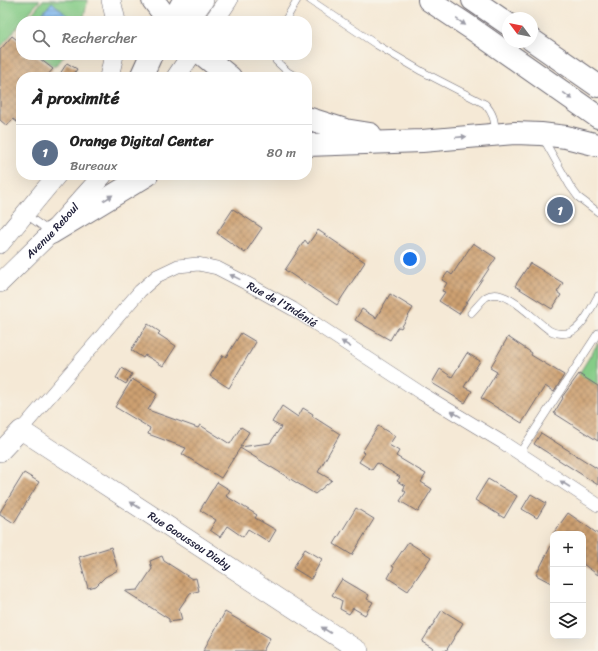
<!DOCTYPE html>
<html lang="fr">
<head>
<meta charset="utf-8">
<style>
  :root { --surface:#fff; --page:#f2f2f2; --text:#222; --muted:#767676; --line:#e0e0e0; --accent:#111827 }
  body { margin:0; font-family:Sriracha,sans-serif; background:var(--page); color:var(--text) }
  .controls { position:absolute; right:12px; bottom:12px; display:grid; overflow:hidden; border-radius:8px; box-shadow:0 4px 16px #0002 }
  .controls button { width:36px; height:36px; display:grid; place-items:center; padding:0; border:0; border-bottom:1px solid var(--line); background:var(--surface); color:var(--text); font:20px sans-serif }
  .compass { position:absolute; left:502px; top:12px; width:36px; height:36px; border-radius:50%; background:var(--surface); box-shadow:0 4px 16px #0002; rotate:302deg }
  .you { position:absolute; left:410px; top:259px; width:14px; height:14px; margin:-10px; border:3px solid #fff; border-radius:50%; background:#1a73e8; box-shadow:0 0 0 6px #1a73e833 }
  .badge { display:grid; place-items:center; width:26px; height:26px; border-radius:50%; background:var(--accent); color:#fff; font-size:13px; font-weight:700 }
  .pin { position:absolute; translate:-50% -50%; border:2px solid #fff; box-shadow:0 1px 4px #0006 }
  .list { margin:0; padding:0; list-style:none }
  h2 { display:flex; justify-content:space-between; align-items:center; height:52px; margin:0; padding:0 16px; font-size:17px }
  h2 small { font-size:13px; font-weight:400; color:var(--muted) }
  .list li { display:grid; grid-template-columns:26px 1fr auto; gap:12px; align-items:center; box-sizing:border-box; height:56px; padding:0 16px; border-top:1px solid var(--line) }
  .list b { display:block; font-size:15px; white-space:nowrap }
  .list p { margin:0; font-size:13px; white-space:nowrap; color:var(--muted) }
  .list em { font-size:13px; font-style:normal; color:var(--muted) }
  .icon { flex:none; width:22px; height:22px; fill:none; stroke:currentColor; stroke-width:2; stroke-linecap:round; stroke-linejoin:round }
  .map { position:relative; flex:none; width:598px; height:651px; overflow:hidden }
  .search { position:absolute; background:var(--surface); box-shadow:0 4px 16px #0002; left:16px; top:16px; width:296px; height:44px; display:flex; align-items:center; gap:10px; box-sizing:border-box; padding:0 14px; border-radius:16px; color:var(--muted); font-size:15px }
  .panel { position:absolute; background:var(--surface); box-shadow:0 4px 16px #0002; left:16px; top:72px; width:296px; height:108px; border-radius:16px }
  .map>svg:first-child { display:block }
  .green { fill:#85cc87; stroke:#547761 }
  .water { fill:url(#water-rules); stroke:#526e96 }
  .building { fill:url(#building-cross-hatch) }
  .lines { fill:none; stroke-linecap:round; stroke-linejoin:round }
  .lane-casing { stroke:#6c6871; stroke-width:8 }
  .street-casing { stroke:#6c6871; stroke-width:14 }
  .secondary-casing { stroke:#6c6871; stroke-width:20 }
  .highway-casing { stroke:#6c6871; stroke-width:24 }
  .lane { stroke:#fff; stroke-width:7 }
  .street { stroke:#fff; stroke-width:13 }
  .secondary { stroke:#fff; stroke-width:19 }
  .highway { stroke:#fff; stroke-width:22 }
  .oneway { fill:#9c9ca7 }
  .labels { text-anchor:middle; stroke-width:3; stroke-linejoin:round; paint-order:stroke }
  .street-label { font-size:11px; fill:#22223b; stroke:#f7f3e8 }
</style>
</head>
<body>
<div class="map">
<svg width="598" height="651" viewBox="0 0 598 651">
  <defs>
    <pattern id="water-rules" width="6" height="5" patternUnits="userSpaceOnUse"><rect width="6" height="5" fill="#81baf2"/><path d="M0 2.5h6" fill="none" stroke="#6997c5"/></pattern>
    <pattern id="building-cross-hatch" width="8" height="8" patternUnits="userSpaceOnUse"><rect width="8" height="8" fill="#cda071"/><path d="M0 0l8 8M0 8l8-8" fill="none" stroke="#a6825e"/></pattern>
  </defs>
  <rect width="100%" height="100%" fill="#f7f3e8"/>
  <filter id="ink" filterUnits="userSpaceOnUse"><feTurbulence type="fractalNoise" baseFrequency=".025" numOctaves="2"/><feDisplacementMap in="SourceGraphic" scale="8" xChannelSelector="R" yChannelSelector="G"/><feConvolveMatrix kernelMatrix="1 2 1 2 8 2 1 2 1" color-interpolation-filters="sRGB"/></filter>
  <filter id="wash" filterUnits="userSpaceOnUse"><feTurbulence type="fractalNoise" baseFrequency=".012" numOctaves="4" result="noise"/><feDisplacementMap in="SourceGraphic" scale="16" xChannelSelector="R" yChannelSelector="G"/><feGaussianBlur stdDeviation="0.9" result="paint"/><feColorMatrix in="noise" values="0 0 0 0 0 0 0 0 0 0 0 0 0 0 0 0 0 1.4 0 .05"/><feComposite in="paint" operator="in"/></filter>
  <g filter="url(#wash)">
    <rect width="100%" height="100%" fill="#f5e9d6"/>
    <!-- green -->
    <g class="green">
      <path d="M0 0H40L22 21H21V23L0 48Z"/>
      <path d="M43 0H87V3L83 21H26Z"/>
      <path d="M39 55H65L54 67Z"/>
      <path d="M598 343V386L579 374Z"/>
    </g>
    <!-- water -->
    <path class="water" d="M52 2 73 21H36Z"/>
    <g id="blocks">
      <!-- building -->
      <g class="building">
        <path d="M12 36 21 43V55H35L53 69 46 77H21V125L13 119 7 126 0 120V50Z"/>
        <path d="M67 63 77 69 72 77H58Z"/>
        <path d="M233 209 262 228 245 253 217 233Z"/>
        <path d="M318 230 365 262 337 305 285 270 305 240 308 244Z"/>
        <path d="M473 243 496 258 459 314 439 301 445 292 442 291 447 283 442 280 448 272 452 275Z"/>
        <path d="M530 263 563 283 557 292 561 295 552 309 515 286Z"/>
        <path d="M390 294 413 308 401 328 399 327 397 328 390 340 355 320 362 309 376 318Z"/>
        <path d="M148 324 160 332 158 334 176 346 163 366 145 355 143 358 131 350Z"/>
        <path d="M241 333 256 342 229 388 210 376 223 355 226 357Z"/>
        <path d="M508 337 532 353 531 355 564 375 554 392 545 386 522 423 481 398 497 372 490 368Z"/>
        <path d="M467 353 480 361 464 387 472 391 465 403 432 383 440 369 452 377Z"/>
        <path d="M122 368 132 374 126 384 116 378Z"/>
        <path d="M579 374 598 386V441L554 413 563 398 562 397Z"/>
        <path d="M132 379 157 394 148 410 198 428 200 425 230 444 241 427 249 432 240 447 270 443 281 427 272 422 282 406 298 417 303 408 313 414 312 416 340 434 318 472 332 480 315 494 240 448 221 478 182 454 186 448 148 434 150 428 115 407Z"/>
        <path d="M378 426 395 436 389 445 399 451 396 456 426 474 421 482 432 489 418 512 400 501 406 492 403 490 405 486 397 481 400 477 377 463 372 470 359 462 365 453 362 452Z"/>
        <path d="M541 433 598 469V485L534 444Z"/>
        <path d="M24 473 39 482 14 523 0 514V512Z"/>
        <path d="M488 479 517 496 504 518 475 500Z"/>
        <path d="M217 482 230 490 226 496 257 515 255 518 276 530 269 542 248 529 243 537 227 526 220 537 210 530 216 520 200 510Z"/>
        <path d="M531 494 546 503 537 518 522 509Z"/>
        <path d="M356 508 374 519 352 555 334 544Z"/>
        <path d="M568 513 598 534V575L583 564V534H553Z"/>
        <path d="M408 542 431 557 408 591 388 578 394 567 392 566Z"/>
        <path d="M553 542V584L536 575Z"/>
        <path d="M111 547 118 570 105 577 96 586 88 588 79 557Z"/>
        <path d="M305 549 322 559 311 579 293 568Z"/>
        <path d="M162 556 164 561 192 579 196 578 199 591 190 593 179 609 182 620 169 622V619L125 591 138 590 152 569 150 561Z"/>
        <path d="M342 579 369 595 367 599 373 602 365 615 353 608 349 614 340 609 342 601 332 595Z"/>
        <path d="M442 610 463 623 446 651H437L422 642Z"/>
        <path d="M225 612 270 638 263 651H203Z"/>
      </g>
    </g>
  </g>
  <g filter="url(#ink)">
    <use href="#blocks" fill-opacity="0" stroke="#6c6871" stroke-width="1"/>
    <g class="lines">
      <!-- lane casing -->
      <g class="lane-casing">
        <g id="lane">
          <path d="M310 0 377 45 421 71 485 104C493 113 495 120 495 132"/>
          <path d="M285 21 297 0"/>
          <path d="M275 55 276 61 288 72 295 76"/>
          <path d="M543 138 570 186 578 197 598 212"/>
          <path d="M25 214 49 231"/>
          <path d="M471 313C476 308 481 301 486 297 505 285 535 321 549 330 555 334 567 335 573 331 585 323 591 308 598 296"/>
          <path d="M519 454 598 333"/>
        </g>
      </g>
      <!-- street casing -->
      <g class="street-casing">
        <g id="street">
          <path id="s1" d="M21 430 140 291 157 276 178 266 198 264 217 268 246 283 293 309 421 393 502 442 598 505"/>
        </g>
      </g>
      <!-- secondary casing -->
      <g class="secondary-casing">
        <g id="secondary">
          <path d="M111 0 116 21"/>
          <path d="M189 21 204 0"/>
          <path d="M214 21 228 0"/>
          <path d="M109 77 114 55"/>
          <path d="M176 77 191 55"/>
          <path d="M0 244 57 175"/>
          <path id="s2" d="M0 283 51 233 103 175"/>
          <path id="s3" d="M0 452 21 430 359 651"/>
        </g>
      </g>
      <!-- highway casing -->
      <g class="highway-casing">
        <g id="highway">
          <path d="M153 0 169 21"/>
          <path d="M429 0 471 28 598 117"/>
          <path d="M473 0 508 24"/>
          <path d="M173 21 184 0"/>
          <path d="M532 40 598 86"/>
          <path d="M203 55 230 77"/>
          <path d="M141 77 151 55"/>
          <path d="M307 118 345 130 370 134"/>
          <path d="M307 145 422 141 515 133 541 134 566 137 598 145"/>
          <path d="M51 233 147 175"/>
        </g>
      </g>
      <!-- lane -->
      <use href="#lane" class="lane"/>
      <!-- street -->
      <use href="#street" class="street"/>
      <!-- secondary -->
      <use href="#secondary" class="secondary"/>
      <!-- highway -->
      <use href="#highway" class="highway"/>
    </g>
    <!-- one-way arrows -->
    <defs><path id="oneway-solid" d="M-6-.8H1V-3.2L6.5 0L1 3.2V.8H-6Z"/></defs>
    <g class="oneway">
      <use href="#oneway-solid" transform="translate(461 22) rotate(34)"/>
      <use href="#oneway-solid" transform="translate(568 96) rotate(36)"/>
      <use href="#oneway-solid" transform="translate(461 137) rotate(-5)"/>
      <use href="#oneway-solid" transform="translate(108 198) rotate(-32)"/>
      <use href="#oneway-solid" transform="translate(235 277) rotate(-154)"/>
      <use href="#oneway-solid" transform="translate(346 344) rotate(-147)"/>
      <use href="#oneway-solid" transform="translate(456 414) rotate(-149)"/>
      <use href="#oneway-solid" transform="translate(565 484) rotate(-147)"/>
      <use href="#oneway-solid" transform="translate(135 505) rotate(-147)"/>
      <use href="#oneway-solid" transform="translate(326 630) rotate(-147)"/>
    </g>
  </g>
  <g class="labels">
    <!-- street labels -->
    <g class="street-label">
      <text dy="4" stroke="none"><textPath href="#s2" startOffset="74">Avenue Reboul</textPath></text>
      <text dy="4" stroke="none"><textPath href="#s1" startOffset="343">Rue de l'Indénié</textPath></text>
      <text dy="4" stroke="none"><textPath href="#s3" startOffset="232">Rue Gaoussou Diaby</textPath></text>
    </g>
  </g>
</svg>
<div class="controls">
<button>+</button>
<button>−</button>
<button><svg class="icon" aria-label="layers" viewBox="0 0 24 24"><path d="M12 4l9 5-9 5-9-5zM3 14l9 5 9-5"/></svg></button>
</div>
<svg class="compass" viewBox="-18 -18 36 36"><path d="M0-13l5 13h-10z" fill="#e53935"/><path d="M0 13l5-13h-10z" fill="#767676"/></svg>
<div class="you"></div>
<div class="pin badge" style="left:560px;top:210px;background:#5c6f8a">1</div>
<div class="search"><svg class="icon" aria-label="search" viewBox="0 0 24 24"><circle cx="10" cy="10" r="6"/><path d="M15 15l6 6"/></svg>Rechercher</div>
<section class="panel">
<h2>À proximité<small></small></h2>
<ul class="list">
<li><span class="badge" style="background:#5c6f8a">1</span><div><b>Orange Digital Center</b><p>Bureaux</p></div><em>80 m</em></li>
</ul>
</section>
</div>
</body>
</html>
